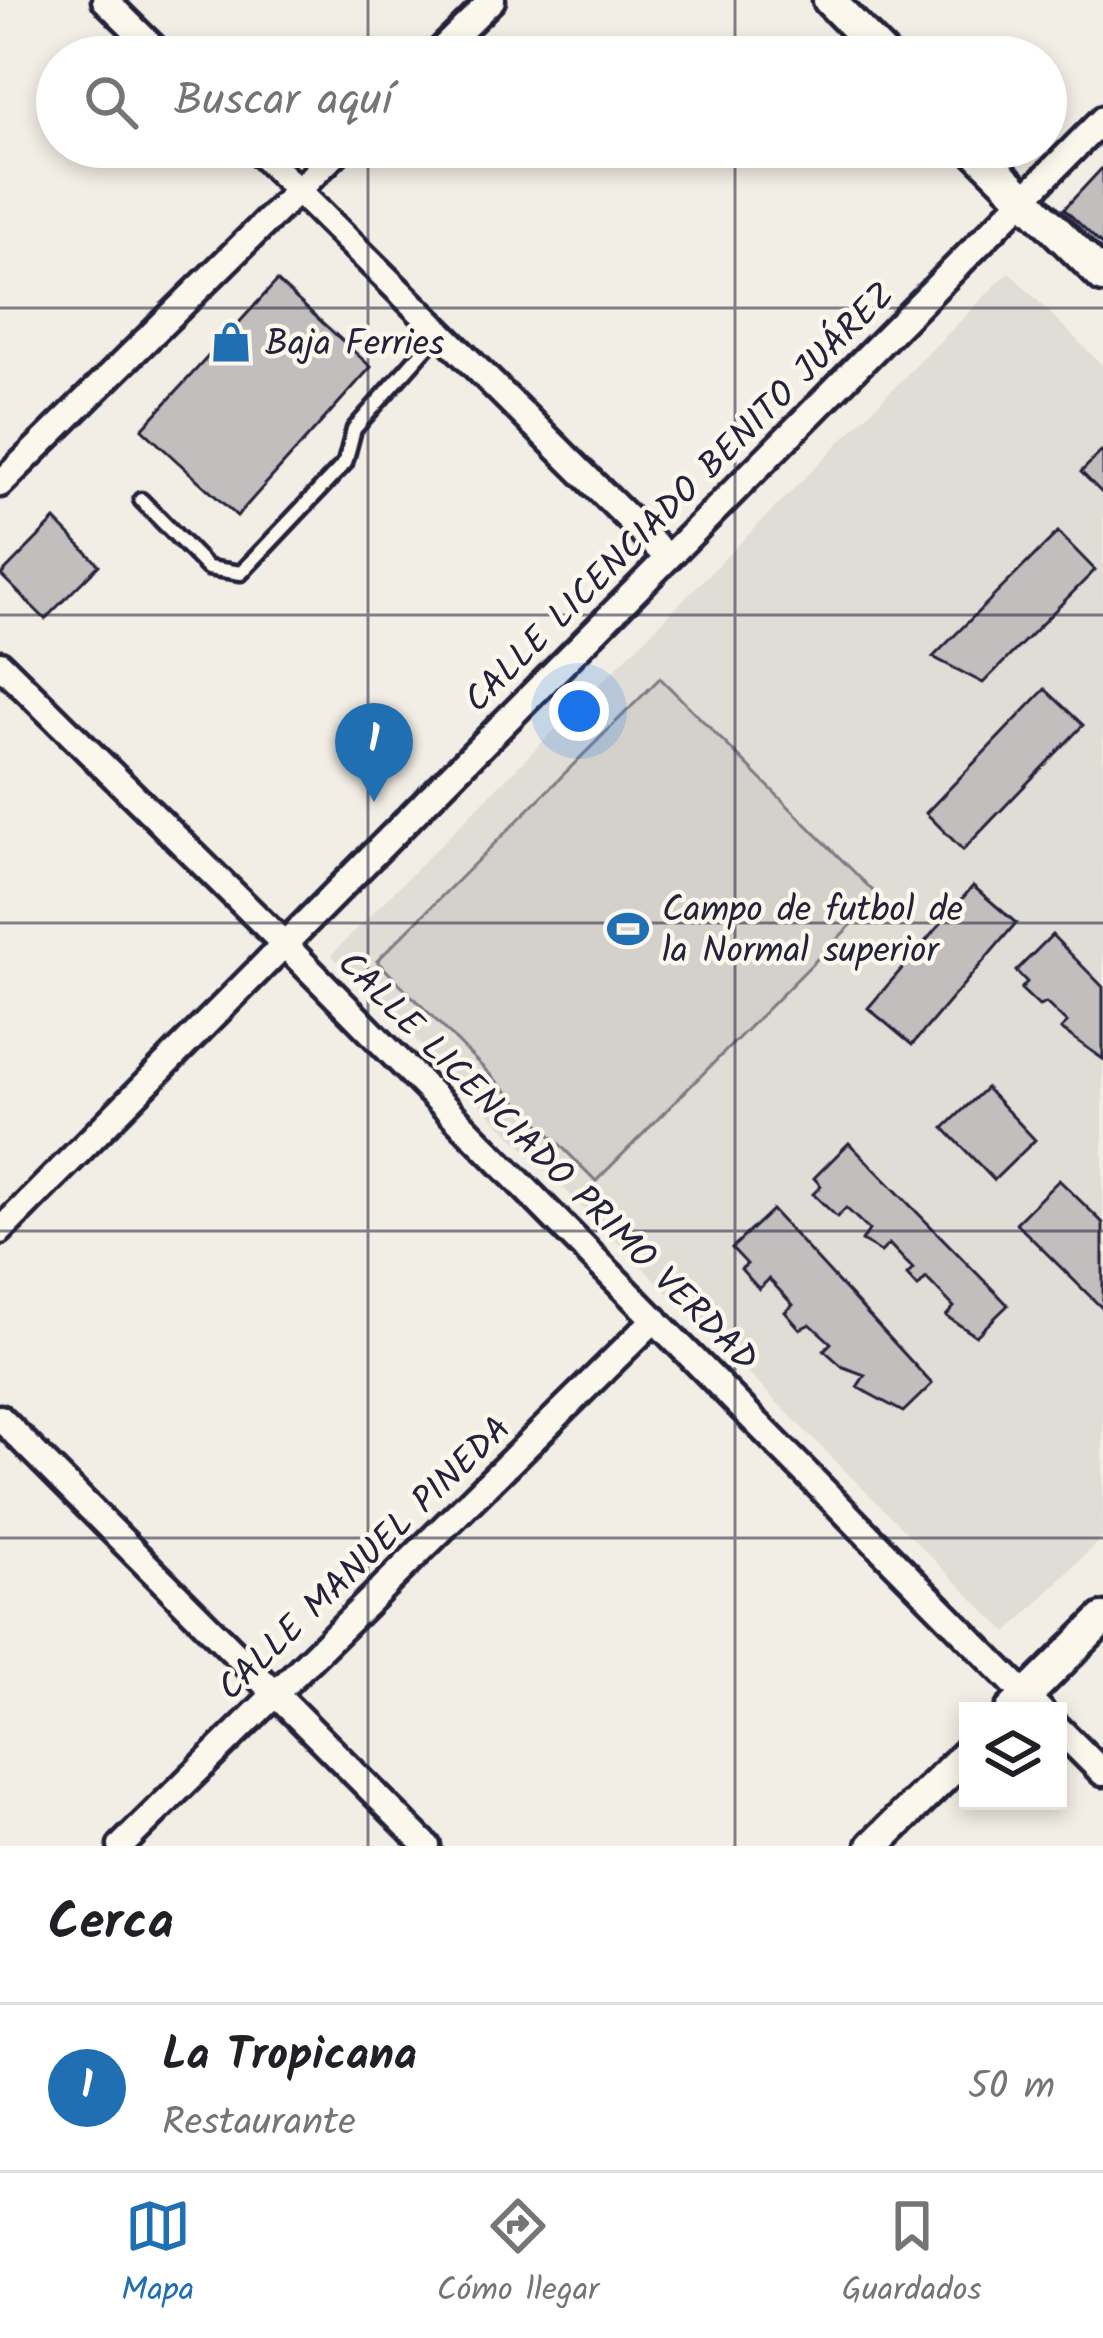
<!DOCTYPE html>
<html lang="es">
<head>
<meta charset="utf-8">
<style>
  :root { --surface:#fff; --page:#f2f2f2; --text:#202124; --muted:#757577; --line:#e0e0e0; --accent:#1f6fb2 }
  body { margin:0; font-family:Kalam,sans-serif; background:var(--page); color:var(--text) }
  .controls { position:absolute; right:36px; bottom:36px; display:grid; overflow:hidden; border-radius:0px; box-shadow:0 6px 18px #0003 }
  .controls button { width:108px; height:108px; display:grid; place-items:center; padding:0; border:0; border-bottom:3px solid var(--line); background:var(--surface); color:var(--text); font:60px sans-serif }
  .you { position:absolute; left:579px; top:711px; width:42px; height:42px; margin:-30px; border:9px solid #fff; border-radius:50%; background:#1a73e8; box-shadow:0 0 0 18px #1a73e833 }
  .badge { display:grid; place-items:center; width:78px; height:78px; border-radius:50%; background:var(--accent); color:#fff; font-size:39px; font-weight:700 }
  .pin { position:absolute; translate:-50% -99px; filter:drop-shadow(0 3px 6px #0008) }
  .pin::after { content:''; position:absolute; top:63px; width:42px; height:36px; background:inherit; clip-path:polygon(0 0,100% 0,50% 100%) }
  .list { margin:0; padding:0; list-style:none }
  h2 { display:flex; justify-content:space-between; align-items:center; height:156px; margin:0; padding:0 48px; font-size:51px }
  h2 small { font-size:39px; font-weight:400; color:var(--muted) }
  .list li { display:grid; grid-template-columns:78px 1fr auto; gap:36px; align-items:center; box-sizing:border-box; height:168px; padding:0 48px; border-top:3px solid var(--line) }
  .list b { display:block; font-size:45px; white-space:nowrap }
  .list p { margin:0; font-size:39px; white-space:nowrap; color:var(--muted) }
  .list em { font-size:39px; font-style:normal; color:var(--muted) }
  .icon { flex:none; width:66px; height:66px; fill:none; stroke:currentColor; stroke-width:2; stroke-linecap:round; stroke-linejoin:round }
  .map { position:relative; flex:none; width:1103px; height:1846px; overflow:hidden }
  .search { position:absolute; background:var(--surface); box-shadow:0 6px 18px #0003; left:36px; right:36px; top:36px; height:132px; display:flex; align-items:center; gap:30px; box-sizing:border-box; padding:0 42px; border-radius:66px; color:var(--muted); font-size:45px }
  .sheet { height:324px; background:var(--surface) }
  nav { display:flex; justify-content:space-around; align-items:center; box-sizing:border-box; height:168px; border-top:3px solid var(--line); background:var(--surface); font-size:33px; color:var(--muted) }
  nav a { display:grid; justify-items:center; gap:6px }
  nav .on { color:var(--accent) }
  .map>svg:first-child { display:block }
  .built { fill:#e0dcd6 }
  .green { fill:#d4d1cc; stroke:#7b7a84; stroke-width:3 }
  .building { fill:#c2bebe; stroke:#22223b; stroke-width:3 }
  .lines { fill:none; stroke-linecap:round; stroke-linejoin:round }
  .service-casing { stroke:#22223b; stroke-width:21 }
  .minor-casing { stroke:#22223b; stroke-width:33 }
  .tertiary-casing { stroke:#22223b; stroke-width:39 }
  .service { stroke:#fbf7ec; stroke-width:12 }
  .minor { stroke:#fbf7ec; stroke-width:24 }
  .tertiary { stroke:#fbf7ec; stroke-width:30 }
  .grid { fill:none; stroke:#22223b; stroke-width:3; stroke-opacity:0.55 }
  .labels { text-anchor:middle; stroke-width:9; stroke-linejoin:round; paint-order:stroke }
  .poi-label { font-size:36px; fill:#22223b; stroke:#fbf7ec; text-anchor:start }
  .street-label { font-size:36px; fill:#22223b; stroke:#fbf7ec }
</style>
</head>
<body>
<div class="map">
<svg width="1103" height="1846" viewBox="0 0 1103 1846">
  <rect width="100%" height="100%" fill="#f2eee5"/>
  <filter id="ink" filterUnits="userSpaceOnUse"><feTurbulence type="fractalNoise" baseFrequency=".00833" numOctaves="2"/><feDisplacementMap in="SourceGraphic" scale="24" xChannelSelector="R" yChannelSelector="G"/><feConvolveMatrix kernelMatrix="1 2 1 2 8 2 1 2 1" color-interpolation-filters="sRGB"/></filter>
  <g filter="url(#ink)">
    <!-- built -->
    <path class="built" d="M1009 272 1103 366V1537L1007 1633 331 955Z"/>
    <!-- green -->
    <path class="green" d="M660 678 879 897 596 1181 377 961Z"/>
    <!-- building -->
    <g class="building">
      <path d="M1103 167V246L1064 209Z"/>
      <path d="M277 281 371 367 237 516 142 429Z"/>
      <path d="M1103 450V494L1081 472Z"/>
      <path d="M55 520 99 565 45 619 1 575Z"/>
      <path d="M1058 532 1095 570 983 683 933 657Z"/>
      <path d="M1045 689 1083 725 963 850 926 813Z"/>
      <path d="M973 886 1016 923 912 1045 868 1008Z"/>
      <path d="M1052 935 1103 987V1059L1061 1029 1067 1023 1046 1003 1039 1006 1021 989 1027 982 1016 971Z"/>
      <path d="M986 1088 1035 1140 994 1180 944 1128Z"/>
      <path d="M849 1143 1008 1305 976 1336 946 1316 954 1307 926 1278 918 1287 907 1275 913 1269 889 1244 881 1252 862 1241 869 1230 846 1208 837 1217 813 1194 821 1186 814 1178Z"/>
      <path d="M1059 1180 1103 1223V1309L1016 1223Z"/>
      <path d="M772 1210 932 1384 903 1412 857 1387 865 1375 843 1367 824 1350 831 1343 810 1324 800 1329 785 1312 793 1305 769 1279 759 1289 741 1269 747 1264 732 1248Z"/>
    </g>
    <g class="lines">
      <!-- service casing -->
      <g class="service-casing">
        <path id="service" d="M141 500 208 568 241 573 345 463 354 429 439 333"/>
      </g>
      <!-- minor casing -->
      <g class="minor-casing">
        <g id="minor">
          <path d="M105 0 163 57"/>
          <path d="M434 57 492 0"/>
          <path d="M254 147 665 555"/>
          <path d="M0 484 342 147"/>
          <path d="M0 664 285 945 1041 1711"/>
          <path d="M0 1231 1103 119"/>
          <path d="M0 1418 427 1846"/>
          <path d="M1058 1728 1103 1773"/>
          <path d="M121 1846 655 1319"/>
        </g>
      </g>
      <!-- tertiary casing -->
      <g class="tertiary-casing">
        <g id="tertiary">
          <path d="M829 0 885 57"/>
          <path d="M972 147 1103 277"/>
          <path d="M1011 1711 1103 1619"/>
          <path d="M873 1846 968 1753"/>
        </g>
      </g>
      <!-- service -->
      <use href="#service" class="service"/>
      <!-- minor -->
      <use href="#minor" class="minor"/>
      <!-- tertiary -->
      <use href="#tertiary" class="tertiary"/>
    </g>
  </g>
  <!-- grid -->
  <path class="grid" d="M368 0V57M735 0V57M368 147V1846M735 147V1846M0 308H1103M0 615H1103M0 923H1103M0 1231H1103M0 1538H1103"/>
  <!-- icons -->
  <defs>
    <g id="shop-bare" transform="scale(3.24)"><path d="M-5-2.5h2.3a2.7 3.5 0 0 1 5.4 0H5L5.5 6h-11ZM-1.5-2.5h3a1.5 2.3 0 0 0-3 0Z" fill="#1f6fb2" stroke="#fbf7ec" stroke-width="2.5" paint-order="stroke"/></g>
    <g id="stadium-bare" transform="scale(3.24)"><path d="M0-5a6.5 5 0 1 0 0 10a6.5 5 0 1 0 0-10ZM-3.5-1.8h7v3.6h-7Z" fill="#1f6fb2" stroke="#fbf7ec" stroke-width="2.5" paint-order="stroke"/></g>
  </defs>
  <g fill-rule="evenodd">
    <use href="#shop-bare" x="231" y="342"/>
    <use href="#stadium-bare" x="628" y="929"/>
  </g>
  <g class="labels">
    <!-- poi labels -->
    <g class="poi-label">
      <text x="265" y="355">Baja Ferries</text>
      <text x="662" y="921">Campo de futbol de<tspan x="662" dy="41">la Normal superior</tspan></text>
    </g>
    <!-- street labels -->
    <g class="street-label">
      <text transform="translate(678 496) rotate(-45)" y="13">CALLE LICENCIADO BENITO JUÁREZ</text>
      <text transform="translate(549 1160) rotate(45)" y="13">CALLE LICENCIADO PRIMO VERDAD</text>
      <text transform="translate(363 1557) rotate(-44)" y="13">CALLE MANUEL PINEDA</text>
    </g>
  </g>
</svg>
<div class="controls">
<button><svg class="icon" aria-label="layers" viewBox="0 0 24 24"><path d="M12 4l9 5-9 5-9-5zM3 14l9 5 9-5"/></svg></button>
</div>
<div class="you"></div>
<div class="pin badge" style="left:374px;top:802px">1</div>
<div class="search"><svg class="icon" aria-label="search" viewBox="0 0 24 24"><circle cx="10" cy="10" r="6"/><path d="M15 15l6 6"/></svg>Buscar aquí</div>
</div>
<section class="sheet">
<h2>Cerca<small></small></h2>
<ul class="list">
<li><span class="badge">1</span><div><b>La Tropicana</b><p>Restaurante</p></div><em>50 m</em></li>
</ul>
</section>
<nav>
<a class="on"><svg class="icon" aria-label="map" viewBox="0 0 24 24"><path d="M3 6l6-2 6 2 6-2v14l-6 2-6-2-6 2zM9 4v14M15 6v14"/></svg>Mapa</a>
<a><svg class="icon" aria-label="directions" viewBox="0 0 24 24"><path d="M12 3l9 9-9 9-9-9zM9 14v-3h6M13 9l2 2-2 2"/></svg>Cómo llegar</a>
<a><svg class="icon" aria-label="saved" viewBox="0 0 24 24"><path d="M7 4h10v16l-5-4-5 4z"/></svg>Guardados</a>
</nav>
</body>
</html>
